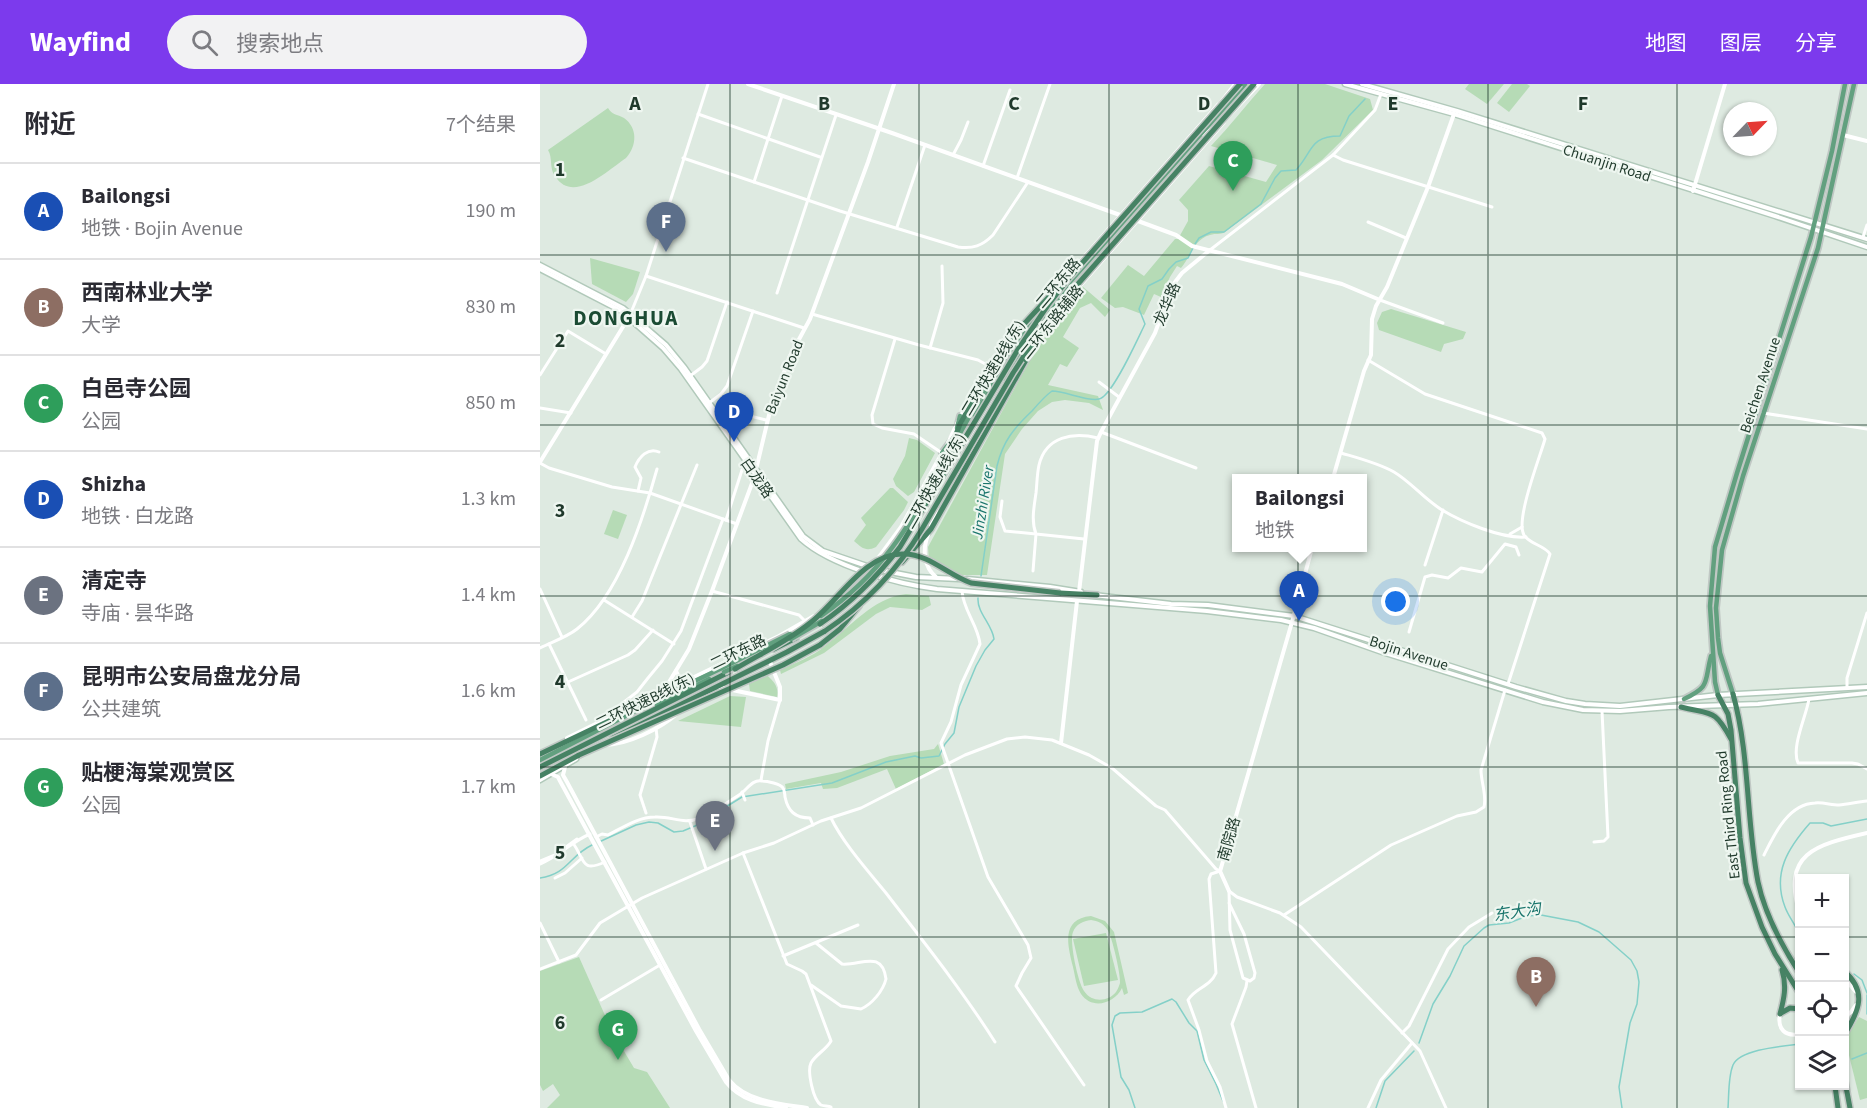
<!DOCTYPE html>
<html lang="zh">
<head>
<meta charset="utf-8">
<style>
  :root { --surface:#fff; --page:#f2f2f3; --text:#2b2b33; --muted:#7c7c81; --line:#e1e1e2; --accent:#7c3aed }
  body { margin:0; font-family:"Source Sans 3","Noto Sans SC",sans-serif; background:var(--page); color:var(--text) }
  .controls { position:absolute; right:18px; bottom:18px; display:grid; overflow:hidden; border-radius:0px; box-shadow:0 2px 4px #0004 }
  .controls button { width:54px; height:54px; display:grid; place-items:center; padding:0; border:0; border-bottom:2px solid var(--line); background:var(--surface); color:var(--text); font:30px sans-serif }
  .compass { position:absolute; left:1183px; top:18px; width:54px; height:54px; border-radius:50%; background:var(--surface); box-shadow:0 2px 4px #0004; rotate:65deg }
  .you { position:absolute; left:856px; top:518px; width:21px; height:21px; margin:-15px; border:4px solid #fff; border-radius:50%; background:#1a73e8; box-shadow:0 0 0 9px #1a73e833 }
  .badge { display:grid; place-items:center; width:39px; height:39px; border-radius:50%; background:var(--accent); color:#fff; font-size:20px; font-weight:700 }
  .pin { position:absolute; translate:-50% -50px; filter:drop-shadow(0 2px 3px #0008) }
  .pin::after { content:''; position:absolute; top:32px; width:21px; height:18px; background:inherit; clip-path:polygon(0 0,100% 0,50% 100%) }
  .popup { position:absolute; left:692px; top:390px; width:135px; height:78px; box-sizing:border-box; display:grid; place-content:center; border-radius:0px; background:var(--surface); filter:drop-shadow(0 2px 4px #0005); font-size:20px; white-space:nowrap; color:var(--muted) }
  .popup b { font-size:22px; color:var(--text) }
  .popup::after { content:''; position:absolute; left:50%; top:100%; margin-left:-12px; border:12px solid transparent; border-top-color:var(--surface) }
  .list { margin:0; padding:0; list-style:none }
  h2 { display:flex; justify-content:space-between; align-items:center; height:78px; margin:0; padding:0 24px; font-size:26px }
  h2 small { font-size:20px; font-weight:400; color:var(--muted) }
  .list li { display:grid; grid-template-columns:39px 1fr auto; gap:18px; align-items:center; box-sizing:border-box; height:96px; padding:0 24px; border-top:2px solid var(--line) }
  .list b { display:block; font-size:22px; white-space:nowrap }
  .list p { margin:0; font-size:20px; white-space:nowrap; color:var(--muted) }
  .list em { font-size:20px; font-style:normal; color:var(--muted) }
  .icon { flex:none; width:33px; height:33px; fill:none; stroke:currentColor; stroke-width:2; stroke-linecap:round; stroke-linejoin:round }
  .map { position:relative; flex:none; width:1327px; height:1024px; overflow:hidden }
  header { display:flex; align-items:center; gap:36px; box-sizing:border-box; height:84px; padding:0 30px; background:var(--accent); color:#fff }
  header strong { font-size:28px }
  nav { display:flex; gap:33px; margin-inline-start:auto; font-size:21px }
  .search { width:420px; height:54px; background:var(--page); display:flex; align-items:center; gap:15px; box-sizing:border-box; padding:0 21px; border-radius:33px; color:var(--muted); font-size:22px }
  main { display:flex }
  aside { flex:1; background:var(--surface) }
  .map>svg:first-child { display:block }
  .green { fill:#b6dbb6; fill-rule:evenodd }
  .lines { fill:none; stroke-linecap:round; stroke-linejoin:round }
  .stream { stroke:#84d0c8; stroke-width:1.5 }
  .primary-tunnel { stroke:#b8c7bd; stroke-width:4.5; stroke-dasharray:4.5 2; stroke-linecap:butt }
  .secondary-casing { stroke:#b1c9ba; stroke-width:7 }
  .primary-casing { stroke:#c0c8c4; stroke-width:8 }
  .trunk-casing { stroke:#c0c8c4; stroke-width:8 }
  .minor { stroke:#fff; stroke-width:3 }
  .tertiary { stroke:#fff; stroke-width:4 }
  .secondary { stroke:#fff; stroke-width:4 }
  .primary { stroke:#62a07f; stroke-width:4.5 }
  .trunk { stroke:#468264; stroke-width:5 }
  .primary-bridge-casing { stroke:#c0c8c4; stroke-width:8; stroke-linecap:butt }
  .trunk-bridge-casing { stroke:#c0c8c4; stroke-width:8; stroke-linecap:butt }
  .primary-bridge { stroke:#62a07f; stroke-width:4.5 }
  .trunk-bridge { stroke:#468264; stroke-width:5 }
  .grid { fill:none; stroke:#1f392b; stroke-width:1.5; stroke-opacity:0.55 }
  .labels { text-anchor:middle; stroke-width:4.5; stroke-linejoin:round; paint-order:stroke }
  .street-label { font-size:15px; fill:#1f392b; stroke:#eef6f0 }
  .water-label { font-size:16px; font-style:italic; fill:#1a756c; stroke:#eef6f0 }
  .district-label { font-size:21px; font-weight:bold; letter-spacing:1.5px; fill:#1b4b33; stroke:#eef6f0 }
  .grid-label { font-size:20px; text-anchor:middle; font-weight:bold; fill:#1f392b; stroke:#eef6f0; stroke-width:4.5; stroke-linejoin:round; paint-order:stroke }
</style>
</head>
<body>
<header>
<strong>Wayfind</strong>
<div class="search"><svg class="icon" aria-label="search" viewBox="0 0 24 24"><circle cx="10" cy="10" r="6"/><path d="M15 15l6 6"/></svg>搜索地点</div>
<nav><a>地图</a><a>图层</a><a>分享</a></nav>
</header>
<main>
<aside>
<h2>附近<small>7个结果</small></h2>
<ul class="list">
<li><span class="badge" style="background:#1a4fb4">A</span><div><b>Bailongsi</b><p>地铁 · Bojin Avenue</p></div><em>190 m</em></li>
<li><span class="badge" style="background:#8d6e63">B</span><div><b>西南林业大学</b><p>大学</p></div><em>830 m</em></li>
<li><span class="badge" style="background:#2e9e5b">C</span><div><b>白邑寺公园</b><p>公园</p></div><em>850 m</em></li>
<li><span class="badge" style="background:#1a4fb4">D</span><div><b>Shizha</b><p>地铁 · 白龙路</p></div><em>1.3 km</em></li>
<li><span class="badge" style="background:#6b7280">E</span><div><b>清定寺</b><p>寺庙 · 昙华路</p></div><em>1.4 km</em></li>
<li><span class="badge" style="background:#5c6f8a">F</span><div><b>昆明市公安局盘龙分局</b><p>公共建筑</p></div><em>1.6 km</em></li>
<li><span class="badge" style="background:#2e9e5b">G</span><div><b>贴梗海棠观赏区</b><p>公园</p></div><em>1.7 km</em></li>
</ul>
</aside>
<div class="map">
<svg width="1327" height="1024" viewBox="0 0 1327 1024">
  <rect width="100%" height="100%" fill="#deeae1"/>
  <!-- green -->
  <g class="green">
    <path d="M725 0H785L830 15 833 26 782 76 685 148C680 151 676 149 670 151 654 155 651 172 641 184L637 182 630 193 621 213 614 210 604 231 583 223 575 224 561 214 588 181 604 192 635 155H638L648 137V126L639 116 669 82 726 98 737 81 671 62C690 42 707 20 725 0Z"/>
    <path d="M929 0H964L947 20 925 5Z"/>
    <path d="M972 0H987L990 2 969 28 957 19Z"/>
    <path d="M68 24C72 31 77 30 84 34 98 44 97 62 86 74 68 86 33 121 15 92 9 84 13 74 8 66Z"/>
    <path d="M50 174 100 188 93 210 86 218 52 200Z"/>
    <path d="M542 202 570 226 565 233 551 219 540 224 523 253 539 264 527 283 520 280 508 301 558 312 563 326 549 319 525 316 512 318 498 327 482 345 465 370 447 491H415L389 477 388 463 501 256Z"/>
    <path d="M851 225 926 248 923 255 904 260 901 268 839 246 837 239 842 228Z"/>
    <path d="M369 354 377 356 395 369 374 408 368 412 356 402 353 395 365 372Z"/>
    <path d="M350 404H353L368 418 364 426 336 463C326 468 322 464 314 457L326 441 321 434Z"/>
    <path d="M73 426 87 431 78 455 64 450Z"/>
    <path d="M366 510 389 512 391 521 382 526 350 523 336 530 284 569 241 590 240 586C255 579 272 573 285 562 311 543 332 514 366 510Z"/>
    <path d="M227 591C234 598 239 603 237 613L210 607 209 600Z"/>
    <path d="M190 612 206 613 201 643 138 637Z"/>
    <path d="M398 660 404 680 356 705 347 685 297 704 283 705 281 699 246 705 245 700 301 688 350 672 394 665Z"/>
    <path d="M551 832 565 837 574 848 588 909 584 911 582 904C574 920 552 926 541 910 536 902 535 891 533 883 528 862 520 835 551 832ZM551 836C558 837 563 839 567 845 572 851 581 892 580 899 579 902 578 905 576 908 568 918 552 919 544 907 538 899 529 857 533 848 536 840 543 837 551 836Z"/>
    <path d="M566 849 578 896 544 902 533 855Z"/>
    <path d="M39 873 72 947 94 984 107 988 130 1024H7L20 1011 13 1000 3 1007 0 1001V887Z"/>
    <path d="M1319 933 1327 937V1014L1320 1016 1305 955Z"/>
  </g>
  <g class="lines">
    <!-- stream -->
    <g class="stream">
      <path d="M655 160 659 154 671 148H684L721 120 735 94 741 87 756 86C773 68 769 52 800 52L809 32 825 15"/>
      <path d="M441 492 457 382C463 357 474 344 492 327 498 320 505 312 512 307 525 307 548 318 559 315 572 313 598 254 605 240L599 225 608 202 622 195 629 185 636 178 648 174 653 164"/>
      <path d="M59 758 96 741 109 738 118 739 134 748 143 747 155 742 202 713 292 699 346 678 375 672 381 674 399 672 405 660 414 649 419 623 436 582 445 566 454 555C452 540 437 529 438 514"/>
      <path d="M0 794C28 790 29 772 52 761"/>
      <path d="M1260 853C1257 842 1249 834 1245 823 1232 789 1248 764 1270 739H1283L1291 742 1327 735"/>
      <path d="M1314 890 1322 896 1327 909"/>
      <path d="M1327 911V930"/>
      <path d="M879 959 893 920 910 892 924 862 944 844 949 841 969 839 987 832 1001 831 1038 838 1059 848 1091 876 1097 887 1099 898 1097 920 1090 939 1079 1003 1082 1024"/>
      <path d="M1312 975 1327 969"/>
      <path d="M595 1024 589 1006 581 993 572 941 575 932 580 929 602 928 632 915 636 918 649 939 657 947 664 976 676 1000 683 1017"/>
      <path d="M836 1024 845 997 874 967"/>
      <path d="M1188 1024C1189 1011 1188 993 1193 981 1200 965 1244 962 1260 960"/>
    </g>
    <!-- primary-tunnel -->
    <path class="primary-tunnel" d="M707 1 709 0"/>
    <!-- secondary casing -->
    <g class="secondary-casing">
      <g id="secondary">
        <path d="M805 0 914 30 1235 132 1327 163"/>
        <path d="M822 0 917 27 1327 155"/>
        <path d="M0 181 83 224 126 261 144 283 263 452 283 467 327 482"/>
        <path d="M0 185 81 227 123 264 141 285 261 455C291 482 357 500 397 505L667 527 741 536 774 544 842 568 1003 618 1043 626 1080 627 1129 623 1218 620 1327 609"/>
        <path d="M340 486 376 493 419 495"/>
        <path d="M427 495 510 503 541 508"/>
        <path d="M554 511 631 520 668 521 754 532 976 603 1026 617 1045 620 1080 622 1178 611 1327 603"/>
        <path d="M0 696 36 675"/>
      </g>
    </g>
    <!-- primary casing -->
    <g class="primary-casing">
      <g id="primary">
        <path d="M520 209 705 0"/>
        <path d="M475 273 531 202"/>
        <path d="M465 295 478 271"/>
        <path d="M435 332 452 302 464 286"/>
        <path d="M417 344 420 332"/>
        <path d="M415 358C441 312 465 266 501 228"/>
        <path d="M402 369 414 353"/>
        <path d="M1193 610 1180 569 1178 554 1176 524 1182 466 1203 392 1278 164 1314 0"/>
        <path d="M1178 611 1175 598 1170 522 1175 463 1197 389 1271 153 1292 67 1305 0"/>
        <path d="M117 615 182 584"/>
        <path d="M1144 615C1171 602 1164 599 1171 572"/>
        <path d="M117 621 169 595"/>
        <path d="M0 676 99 625"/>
      </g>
    </g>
    <!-- trunk casing -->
    <g class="trunk-casing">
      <g id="trunk">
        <path d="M408 372 420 340 447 293"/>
        <path d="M362 478 391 445 486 276"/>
        <path d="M520 509 557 511"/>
        <path d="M280 561 300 545 319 522"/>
        <path d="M234 565 256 554"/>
        <path d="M1193 610C1210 671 1206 736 1218 798 1225 831 1242 862 1260 890"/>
        <path d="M1178 611 1188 630 1191 646 1200 754 1206 799 1222 843 1235 870 1260 910"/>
        <path d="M1141 623C1172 631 1174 624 1191 655"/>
        <path d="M73 654 247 568 285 547"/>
        <path d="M0 670 119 613"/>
        <path d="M0 683 189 588"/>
        <path d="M0 692 41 670"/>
        <path d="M1304 887C1327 907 1320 926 1304 951"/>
        <path d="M1241 929 1250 924 1260 925"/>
        <path d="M1240 930C1244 915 1247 902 1242 886"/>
        <path d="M1304 992 1310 1024"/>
        <path d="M1295 1002 1298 1024"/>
      </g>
    </g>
    <!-- minor -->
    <g class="minor">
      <path d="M158 30 280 73"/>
      <path d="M413 71 421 56 428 38"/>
      <path d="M793 71 803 76 952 123"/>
      <path d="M143 74 300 127 418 163C433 165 442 162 453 151L488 98"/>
      <path d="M443 82 470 6"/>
      <path d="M477 94 510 0"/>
      <path d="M214 98 242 12"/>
      <path d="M828 138 866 154"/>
      <path d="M357 143 385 61"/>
      <path d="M1323 153 1327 141"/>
      <path d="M670 166 793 71 835 26 841 10"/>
      <path d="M106 192 264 244"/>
      <path d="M518 202 678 20"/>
      <path d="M237 209 296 31"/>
      <path d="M840 216 903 239"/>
      <path d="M272 230 379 261 438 276 449 282"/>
      <path d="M90 231 106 192 168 0"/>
      <path d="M502 250 529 215 684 39"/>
      <path d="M355 255 332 331 333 340 342 344 374 350 402 369"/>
      <path d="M390 264 403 219 402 182"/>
      <path d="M828 276 885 310 1002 349 1005 355C1000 373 975 436 984 451 991 461 1004 461 1010 470L968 600"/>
      <path d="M0 291 28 247 66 270"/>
      <path d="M150 292 162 283 167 277 187 218"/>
      <path d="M559 298 579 313"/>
      <path d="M169 319 181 310 187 302 213 227"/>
      <path d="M0 324 31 329"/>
      <path d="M1223 329 1327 345"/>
      <path d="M210 332 226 336"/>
      <path d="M561 348 656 384"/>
      <path d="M407 360C424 322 443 286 472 254"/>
      <path d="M801 369C818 374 838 379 854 388 871 398 884 415 902 426 922 438 962 455 986 453"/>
      <path d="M0 379 9 384 72 403 110 409 197 440"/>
      <path d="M98 407 101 394 95 383C99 373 108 363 119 368"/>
      <path d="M462 417 460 433 465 447 496 450 493 487"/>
      <path d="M186 436 202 386 208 381"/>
      <path d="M970 450 982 443"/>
      <path d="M544 455 496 450C491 437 494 423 496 409 497 400 497 390 499 381 506 352 533 348 558 354"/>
      <path d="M885 481 903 426"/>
      <path d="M0 505 22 553"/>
      <path d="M172 507 259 531 266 538"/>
      <path d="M422 507C423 526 438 541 440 560L421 601 411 638 401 659 448 793 488 861 491 874 482 889 476 902 544 1001"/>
      <path d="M64 516 134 560"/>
      <path d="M92 533 102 517 157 381"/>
      <path d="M869 548 885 493 892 491 908 494 921 484 942 488 965 460 976 463 979 471"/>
      <path d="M9 560 46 636"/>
      <path d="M0 564C12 558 27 553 37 545 79 512 103 435 117 385"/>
      <path d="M28 598 88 571 95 566 113 546"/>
      <path d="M1307 604V594L1327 529"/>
      <path d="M1269 615C1266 633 1251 663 1258 679H1312L1318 680 1327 685"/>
      <path d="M79 622 97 608 108 594 122 577 141 547 183 435"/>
      <path d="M221 696 228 657 240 616"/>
      <path d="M202 708 205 716"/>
      <path d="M106 729 100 711 117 653 116 644"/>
      <path d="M291 734C303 759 328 787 346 809 383 857 422 906 455 958"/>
      <path d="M150 738 166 785"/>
      <path d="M56 753 62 750 68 751C82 744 98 733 115 733 132 732 143 741 160 734 173 728 187 719 199 711 207 706 212 695 222 697 227 697 241 700 243 704 244 705 245 711 245 713 248 727 255 734 270 734L273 741"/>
      <path d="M1054 758 1064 757 1068 753 1062 627"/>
      <path d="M33 759C45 776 41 789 65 778"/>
      <path d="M203 769 247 880 262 887 266 890 291 957C286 966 276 970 271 979 267 987 273 1016 281 1021 283 1022 289 1022 291 1023V1024"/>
      <path d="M1224 771C1234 751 1248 720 1275 719 1283 718 1291 721 1299 721 1308 720 1318 718 1327 717"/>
      <path d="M0 777 15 771 37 755"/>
      <path d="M0 780C19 772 31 758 50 750"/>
      <path d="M680 787 671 790 669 795 676 889C670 903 655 904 648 916L659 946 667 977 680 1003 686 1024"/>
      <path d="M15 794 25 789 42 774"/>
      <path d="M689 807 697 813 740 829 761 843 880 967 906 1024"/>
      <path d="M689 819 704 850 715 889 714 894 710 897 703 894 690 846 689 807"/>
      <path d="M744 831 851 761 917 732 936 728 944 723C947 712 941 698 941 686L965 606"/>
      <path d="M0 839 19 878"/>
      <path d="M243 872 318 841"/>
      <path d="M0 885 36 871 60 839 102 814 203 769 234 759 281 737 321 724 425 671 467 655 485 653 512 656 549 671 572 684 616 722 625 726 676 785 680 787"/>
      <path d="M707 897 706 903 692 940 716 1024"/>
      <path d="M271 901 301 922 321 925C332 920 343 907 346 895 342 865 320 882 302 880L276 859"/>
      <path d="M61 916 120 881"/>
      <path d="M862 949 869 942 908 865 929 843 952 829"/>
      <path d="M828 1024 841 996 872 959"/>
    </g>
    <!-- tertiary -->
    <g class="tertiary">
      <path d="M208 0 352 49 580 131"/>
      <path d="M672 30 695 0"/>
      <path d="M682 39 719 0"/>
      <path d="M664 51 673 44"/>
      <path d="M1303 51 1327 57"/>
      <path d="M1153 107 1185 0"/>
      <path d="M598 137 636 151 652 162 802 200 840 216"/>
      <path d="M428 362 465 295"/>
      <path d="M0 378 89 233"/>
      <path d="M793 394 824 287 831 271 832 235 836 222 847 203 888 103 914 30"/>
      <path d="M391 441 397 423"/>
      <path d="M388 451C382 466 384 483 396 493"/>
      <path d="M336 477 361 443 402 369"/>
      <path d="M539 508 557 357 561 348 615 249 632 202 642 189 670 166"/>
      <path d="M300 513 327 487"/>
      <path d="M136 587 143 602 148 596 239 552 274 532"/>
      <path d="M178 603 240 616V603L230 578"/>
      <path d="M120 613 149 565 172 507 214 394 230 327 250 272 270 235 328 78 354 0"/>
      <path d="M27 654 88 624 99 620"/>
      <path d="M521 659 537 517"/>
      <path d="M64 661C87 661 120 645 138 629"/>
      <path d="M25 683 23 691 27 698 159 945 189 996C207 1018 241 1020 267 1024"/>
      <path d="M11 690 18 693 20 697 156 947 186 998C201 1017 223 1020 246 1024"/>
      <path d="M689 807 680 787 681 784 752 538 772 464"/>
      <path d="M1260 831C1241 769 1275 761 1327 749"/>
      <path d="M1304 894 1316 908"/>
      <path d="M1240 930C1237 945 1245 953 1260 950"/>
      <path d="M1304 933 1311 928 1316 921"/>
    </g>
    <!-- secondary -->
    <use href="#secondary" class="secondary"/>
    <!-- primary -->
    <use href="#primary" class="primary"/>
    <!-- trunk -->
    <use href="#trunk" class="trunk"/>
    <!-- primary-bridge casing -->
    <g class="primary-bridge-casing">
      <g id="primary-bridge">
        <path d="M281 532C345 488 371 438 408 372"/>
        <path d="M251 555 282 537"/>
        <path d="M182 584 250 550"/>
        <path d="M184 588 197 582"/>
      </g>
    </g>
    <!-- trunk-bridge casing -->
    <g class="trunk-bridge-casing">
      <g id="trunk-bridge">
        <path d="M486 276 503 249"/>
        <path d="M447 293 484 240 518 203"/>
        <path d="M280 540C311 519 337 493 360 463L477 267 508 221 529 194 700 0"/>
        <path d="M285 547C324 521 358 485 382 445L473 289 504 241 537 201 714 0"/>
        <path d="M195 585C220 570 248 557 270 539 298 518 325 468 364 470 389 470 408 491 431 499L520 509"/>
        <path d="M39 671 243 581 280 561"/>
      </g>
    </g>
    <!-- primary-bridge -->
    <use href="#primary-bridge" class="primary-bridge"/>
    <!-- trunk-bridge -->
    <use href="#trunk-bridge" class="trunk-bridge"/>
  </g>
  <!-- grid -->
  <path class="grid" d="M190 0V1024M379 0V1024M569 0V1024M758 0V1024M948 0V1024M1137 0V1024M0 171H1327M0 341H1327M0 512H1327M0 683H1327M0 853H1260M1304 853H1327"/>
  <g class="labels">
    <!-- street labels -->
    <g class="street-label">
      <text transform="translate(1067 79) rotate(18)" y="5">Chuanjin Road</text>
      <text transform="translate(518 199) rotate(-50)" y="5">二环东路</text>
      <text transform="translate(627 220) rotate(-67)" y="5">龙华路</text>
      <text transform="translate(512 238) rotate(-51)" y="5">二环东路辅路</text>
      <text transform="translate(453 284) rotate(-59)" y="5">二环快速B线(东)</text>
      <text transform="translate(244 293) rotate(-68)" y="5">Baiyun Road</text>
      <text transform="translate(1220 301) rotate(-72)" y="5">Beichen Avenue</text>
      <text transform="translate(217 394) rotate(55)" y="5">白龙路</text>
      <text transform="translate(395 397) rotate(-60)" y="5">二环快速A线(东)</text>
      <text transform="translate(198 568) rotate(-26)" y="5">二环东路</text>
      <text transform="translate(869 569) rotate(18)" y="5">Bojin Avenue</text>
      <text transform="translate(105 617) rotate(-26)" y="5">二环快速B线(东)</text>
      <text transform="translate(1188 731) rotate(-96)" y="5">East Third Ring Road</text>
      <text transform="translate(689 755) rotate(-74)" y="5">南院路</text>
    </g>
    <!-- water labels -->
    <g class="water-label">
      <text transform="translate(442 418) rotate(-81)" y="6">Jinzhi River</text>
      <text transform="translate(977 827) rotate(-9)" y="6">东大沟</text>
    </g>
    <!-- district labels -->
    <g class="district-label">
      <text x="86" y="241">DONGHUA</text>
    </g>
  </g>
  <g class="grid-label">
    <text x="95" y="26">A</text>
    <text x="284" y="26">B</text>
    <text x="474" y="26">C</text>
    <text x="664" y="26">D</text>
    <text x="853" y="26">E</text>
    <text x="1043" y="26">F</text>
    <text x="20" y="92">1</text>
    <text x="20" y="263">2</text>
    <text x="20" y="433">3</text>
    <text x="20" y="604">4</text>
    <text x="20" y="775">5</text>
    <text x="20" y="945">6</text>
  </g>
</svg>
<div class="controls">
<button>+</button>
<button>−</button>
<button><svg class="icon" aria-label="locate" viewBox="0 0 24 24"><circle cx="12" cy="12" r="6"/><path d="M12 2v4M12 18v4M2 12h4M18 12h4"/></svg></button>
<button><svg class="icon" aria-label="layers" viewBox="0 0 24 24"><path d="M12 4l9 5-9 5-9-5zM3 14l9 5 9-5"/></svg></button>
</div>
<svg class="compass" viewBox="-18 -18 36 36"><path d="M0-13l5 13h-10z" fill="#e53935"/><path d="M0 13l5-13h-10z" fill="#7c7c81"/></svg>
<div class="you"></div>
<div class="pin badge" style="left:759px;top:537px;background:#1a4fb4">A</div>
<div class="popup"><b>Bailongsi</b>地铁</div>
<div class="pin badge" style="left:996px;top:923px;background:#8d6e63">B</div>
<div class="pin badge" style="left:693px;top:107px;background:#2e9e5b">C</div>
<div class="pin badge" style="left:194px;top:358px;background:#1a4fb4">D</div>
<div class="pin badge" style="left:175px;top:767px;background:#6b7280">E</div>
<div class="pin badge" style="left:126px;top:168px;background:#5c6f8a">F</div>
<div class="pin badge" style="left:78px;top:976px;background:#2e9e5b">G</div>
</div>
</main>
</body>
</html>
